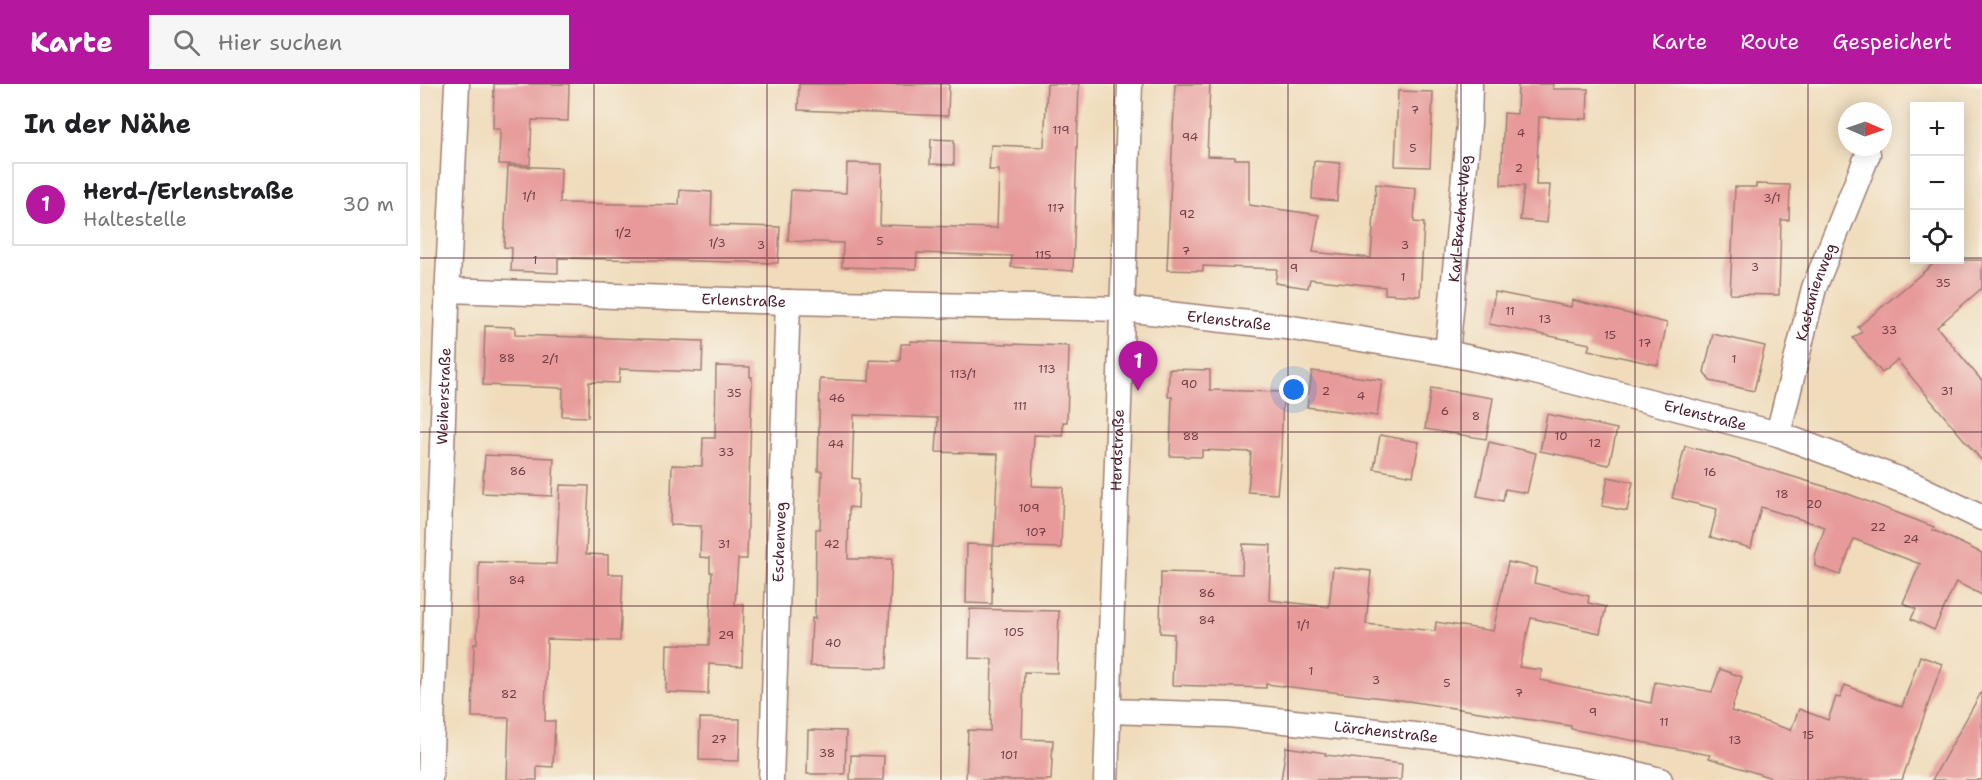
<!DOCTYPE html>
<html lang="de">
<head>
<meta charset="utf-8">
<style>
  :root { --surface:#fff; --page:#f6f6f6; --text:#202124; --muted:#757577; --line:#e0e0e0; --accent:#b5179e }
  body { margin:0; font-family:"Shantell Sans",sans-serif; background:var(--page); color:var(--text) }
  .controls { position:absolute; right:18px; top:18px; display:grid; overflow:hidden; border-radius:0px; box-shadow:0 3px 15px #0003 }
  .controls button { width:54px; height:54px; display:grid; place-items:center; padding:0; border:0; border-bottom:2px solid var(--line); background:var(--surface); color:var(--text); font:30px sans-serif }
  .compass { position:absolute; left:1418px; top:18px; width:54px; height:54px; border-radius:50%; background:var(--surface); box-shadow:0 3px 15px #0003; rotate:92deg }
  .you { position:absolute; left:874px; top:306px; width:21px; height:21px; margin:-15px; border:4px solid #fff; border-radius:50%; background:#1a73e8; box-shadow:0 0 0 9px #1a73e833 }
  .badge { display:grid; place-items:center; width:39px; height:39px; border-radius:50%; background:var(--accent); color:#fff; font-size:20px; font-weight:700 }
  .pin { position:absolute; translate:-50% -50px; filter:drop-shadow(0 2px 3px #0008) }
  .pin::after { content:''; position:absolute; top:32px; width:21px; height:18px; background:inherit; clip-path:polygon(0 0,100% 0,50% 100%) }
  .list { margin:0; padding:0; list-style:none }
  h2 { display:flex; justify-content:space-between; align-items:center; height:78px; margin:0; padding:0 24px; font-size:26px }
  h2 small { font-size:20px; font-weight:400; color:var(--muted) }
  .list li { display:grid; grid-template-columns:39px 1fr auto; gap:18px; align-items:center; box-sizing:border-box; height:84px; margin:0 12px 12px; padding:0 12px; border:2px solid var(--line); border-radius:0px }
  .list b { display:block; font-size:22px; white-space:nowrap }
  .list p { margin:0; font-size:20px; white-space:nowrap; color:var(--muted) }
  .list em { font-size:20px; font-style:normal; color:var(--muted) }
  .icon { flex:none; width:33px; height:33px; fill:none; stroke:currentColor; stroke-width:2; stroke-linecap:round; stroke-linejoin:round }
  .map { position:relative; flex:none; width:1562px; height:696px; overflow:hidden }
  header { display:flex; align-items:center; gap:36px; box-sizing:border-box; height:84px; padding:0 30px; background:var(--accent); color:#fff }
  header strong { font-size:28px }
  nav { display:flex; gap:33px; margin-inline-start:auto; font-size:21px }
  .search { width:420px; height:54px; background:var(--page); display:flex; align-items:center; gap:15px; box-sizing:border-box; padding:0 21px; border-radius:0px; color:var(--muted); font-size:22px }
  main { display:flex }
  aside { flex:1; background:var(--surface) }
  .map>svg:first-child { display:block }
  .building { fill:#e79a99 }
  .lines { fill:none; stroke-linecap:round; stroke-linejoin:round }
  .minor-casing { stroke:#9d7e73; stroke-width:27 }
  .minor { stroke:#fff; stroke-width:24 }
  .grid { fill:none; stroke:#4a1f2b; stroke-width:1.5; stroke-opacity:0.55 }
  .labels { text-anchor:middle; stroke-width:4.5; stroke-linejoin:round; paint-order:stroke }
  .number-label { font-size:12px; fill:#713e46 }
  .street-label { font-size:15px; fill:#4a1f2b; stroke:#f7f3e8 }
</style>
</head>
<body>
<header>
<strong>Karte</strong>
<div class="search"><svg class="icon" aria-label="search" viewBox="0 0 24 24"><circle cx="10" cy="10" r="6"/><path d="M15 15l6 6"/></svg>Hier suchen</div>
<nav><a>Karte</a><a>Route</a><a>Gespeichert</a></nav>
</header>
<main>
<aside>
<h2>In der Nähe<small></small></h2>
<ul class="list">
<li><span class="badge">1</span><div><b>Herd-/Erlenstraße</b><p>Haltestelle</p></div><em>30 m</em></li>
</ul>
</aside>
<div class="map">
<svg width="1562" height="696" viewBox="0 0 1562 696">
  <rect width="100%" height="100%" fill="#f7f3e8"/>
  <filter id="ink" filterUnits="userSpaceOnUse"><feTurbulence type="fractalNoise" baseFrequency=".0167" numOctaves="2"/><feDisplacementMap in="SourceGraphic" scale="12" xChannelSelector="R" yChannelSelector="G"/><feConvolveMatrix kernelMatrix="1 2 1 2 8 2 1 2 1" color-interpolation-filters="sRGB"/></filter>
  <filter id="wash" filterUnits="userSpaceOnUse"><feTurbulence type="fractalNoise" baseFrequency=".008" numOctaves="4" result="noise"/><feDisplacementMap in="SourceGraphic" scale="24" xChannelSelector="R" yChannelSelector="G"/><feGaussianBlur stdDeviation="1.35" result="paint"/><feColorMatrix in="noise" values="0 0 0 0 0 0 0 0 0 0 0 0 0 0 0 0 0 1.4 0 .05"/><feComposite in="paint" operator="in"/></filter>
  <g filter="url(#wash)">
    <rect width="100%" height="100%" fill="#f0dcbb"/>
    <g id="blocks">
      <!-- building -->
      <g class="building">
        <path d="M74 0H149L148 37 112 36 110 81 79 80 80 45H73Z"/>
        <path d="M379 0H529L528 32 378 26Z"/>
        <path d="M627 0H659L653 187 591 183 592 172 497 169 496 185 422 183 423 159 368 157 371 106 426 109 427 79 462 80 460 141 577 144 579 86H569L571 61 624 63Z"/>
        <path d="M755 0H790L787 72 815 73V75H829V121L899 131 893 168 951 174 956 100 996 104 994 138 1004 139 1000 212 965 210V203L890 195 888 204 855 199 857 185 783 182V187L747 186Z"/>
        <path d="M1098 0H1133V5H1168L1167 35 1119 33 1116 101H1130L1127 139 1100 136 1104 102 1081 101 1084 29 1097 30Z"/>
        <path d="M978 7 1013 8 1010 83 975 82Z"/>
        <path d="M511 55 534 56V81L510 80Z"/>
        <path d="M894 77 920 79 917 117 892 115Z"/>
        <path d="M88 82 141 84 140 119 259 121 260 106 292 108 291 141 360 143 358 179 138 174V189L91 187 92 164 84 163Z"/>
        <path d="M1336 100 1370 101 1369 136H1361L1359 211 1310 210 1315 103H1336Z"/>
        <path d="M1518 176H1562V204L1517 243 1562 297V377L1477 276 1462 289 1433 254 1442 248 1438 243Z"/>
        <path d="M1075 208 1151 223 1152 216 1247 239 1238 281 1168 266 1170 260 1069 240Z"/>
        <path d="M65 242 95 243V251L283 257 282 288 200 285 199 299 169 298 168 333 142 332 143 304 63 301Z"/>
        <path d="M1293 250 1345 262 1334 307 1290 297 1284 288Z"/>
        <path d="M490 257 649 262 647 338H643V352L614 351 612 402 643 403 641 464 574 462 578 370 516 368 518 334 434 331 432 394 439 395 438 424 429 423 428 475H472L467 584 390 582 392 534 395 535 396 445H400L402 387H398L400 295 449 297 450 276 480 277 481 260H490Z"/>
        <path d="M296 282 330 283V293H332L327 475H318L315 521H324L322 582 289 580 288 610 246 608 247 560 289 561 292 488H290V474L280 473 281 442 250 441 252 381 282 382 283 354H295Z"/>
        <path d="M749 285 790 286V306L863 308 861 369 857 410 828 408 831 368 782 366V373L750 372 752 313H748Z"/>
        <path d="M892 287 962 296 957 332 887 323Z"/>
        <path d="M1011 304 1073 314 1066 355 1005 345Z"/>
        <path d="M1127 330 1197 345 1189 381 1120 367Z"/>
        <path d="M960 351 999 358 993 392 954 385Z"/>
        <path d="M1069 358 1116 369 1107 409 1085 405 1083 417 1057 412Z"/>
        <path d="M1265 362 1311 374 1423 408 1514 443 1513 446 1562 469V511L1536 498 1514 546 1491 535 1496 525 1483 519 1500 480 1434 455 1420 491 1395 482V472L1405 443 1341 423 1331 464 1290 453 1297 425 1252 414Z"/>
        <path d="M65 371 134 374 132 412 62 409Z"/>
        <path d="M1188 393 1213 398 1207 427 1182 422Z"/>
        <path d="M140 401 169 402 166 470 188 471V490H203L200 557 127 555 125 637H135L133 683 117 682V696H87L89 634 52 633 54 560H57L59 478 136 480Z"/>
        <path d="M547 460 573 461 572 520 546 519Z"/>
        <path d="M823 460 851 461 849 516 909 523 913 483 951 487 946 540 1015 547 1016 538 1073 547 1088 478 1117 484 1114 499 1169 512 1168 519 1186 523 1180 549 1111 534 1099 583 1122 586 1120 596 1231 619 1235 598 1292 608 1300 585 1322 593 1311 627 1371 646 1379 625 1408 636 1416 613 1420 614 1425 601 1482 623 1500 572 1522 580 1482 696H1358L1289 674 1290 671 1151 645V642L988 617 846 600V604L752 601 754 550 740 549 741 488 822 490Z"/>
        <path d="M550 525 639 527 637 589 604 588 602 655 633 656 631 696H546L548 646 570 647 572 575 549 574Z"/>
        <path d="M1562 607V696H1512Z"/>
        <path d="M280 634 320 635 319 677 279 676Z"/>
        <path d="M388 646 426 647 425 690H387Z"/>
        <path d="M866 663 906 669 905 671 982 680 981 696H861Z"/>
        <path d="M431 671 464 672 463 696H430Z"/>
      </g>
    </g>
  </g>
  <g filter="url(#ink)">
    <use href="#blocks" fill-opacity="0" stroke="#9d7e73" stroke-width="1.5"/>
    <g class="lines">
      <!-- minor casing -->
      <g class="minor-casing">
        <g id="minor">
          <path id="s1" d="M27 206 368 218 703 225 866 243 1027 269 1111 287 1358 350 1494 401 1562 434"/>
          <path id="s2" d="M1027 269 1049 40 1050 0"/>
          <path id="s3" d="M1358 350 1394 204 1448 70"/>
          <path id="s4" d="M688 627 809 631 1031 655 1206 687 1240 696"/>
          <path id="s5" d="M10 696 28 195 37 0"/>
          <path id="s6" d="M351 696 368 218"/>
          <path id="s7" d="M686 696 710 0"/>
        </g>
      </g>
      <!-- minor -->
      <use href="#minor" class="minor"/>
    </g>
  </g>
  <!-- grid -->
  <path class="grid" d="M174 0V696M347 0V696M521 0V696M694 0V696M868 0V696M1041 0V696M1215 0V696M1388 0V696M0 174H1494M1540 174H1562M0 348H1562M0 522H1562"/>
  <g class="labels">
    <!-- number labels -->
    <g class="number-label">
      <text x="995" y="30">7</text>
      <text x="641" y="50">119</text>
      <text x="1101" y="53">4</text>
      <text x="770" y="57">94</text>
      <text x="993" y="68">5</text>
      <text x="1099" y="88">2</text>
      <text x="109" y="116">1/1</text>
      <text x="1352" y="118">3/1</text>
      <text x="636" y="128">117</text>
      <text x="767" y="134">92</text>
      <text x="203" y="153">1/2</text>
      <text x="460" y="161">5</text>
      <text x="297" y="163">1/3</text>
      <text x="341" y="165">3</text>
      <text x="985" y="165">3</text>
      <text x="766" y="171">7</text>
      <text x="623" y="175">115</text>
      <text x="115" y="180">1</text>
      <text x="1335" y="187">3</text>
      <text x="874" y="188">9</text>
      <text x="983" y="197">1</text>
      <text x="1523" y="203">35</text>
      <text x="1090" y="231">11</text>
      <text x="1125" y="239">13</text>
      <text x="1469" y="250">33</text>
      <text x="1190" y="255">15</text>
      <text x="1225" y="263">17</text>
      <text x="87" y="278">88</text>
      <text x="130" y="279">2/1</text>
      <text x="1314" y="279">1</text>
      <text x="627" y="289">113</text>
      <text x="543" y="294">113/1</text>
      <text x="769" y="304">90</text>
      <text x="906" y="311">2</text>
      <text x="1527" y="311">31</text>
      <text x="314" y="313">35</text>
      <text x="941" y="316">4</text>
      <text x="417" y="318">46</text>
      <text x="600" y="326">111</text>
      <text x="1025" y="331">6</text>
      <text x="1056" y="336">8</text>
      <text x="771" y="356">88</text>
      <text x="1141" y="356">10</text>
      <text x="1175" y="363">12</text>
      <text x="416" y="364">44</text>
      <text x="306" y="372">33</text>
      <text x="98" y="391">86</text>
      <text x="1290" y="392">16</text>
      <text x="1362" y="414">18</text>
      <text x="1394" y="424">20</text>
      <text x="609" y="428">109</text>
      <text x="1458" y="447">22</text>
      <text x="616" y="452">107</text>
      <text x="1491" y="459">24</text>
      <text x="304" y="464">31</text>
      <text x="412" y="464">42</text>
      <text x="97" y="500">84</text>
      <text x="787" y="513">86</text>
      <text x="787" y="540">84</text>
      <text x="883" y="545">1/1</text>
      <text x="594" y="552">105</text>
      <text x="306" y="555">29</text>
      <text x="413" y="563">40</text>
      <text x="891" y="591">1</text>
      <text x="956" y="600">3</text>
      <text x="1027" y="603">5</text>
      <text x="1099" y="613">7</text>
      <text x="89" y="614">82</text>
      <text x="1173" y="632">9</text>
      <text x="1244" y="642">11</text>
      <text x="1388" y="655">15</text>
      <text x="299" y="659">27</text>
      <text x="1315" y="660">13</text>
      <text x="407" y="673">38</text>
      <text x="589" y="675">101</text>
    </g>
    <!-- street labels -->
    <g class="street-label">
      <text dy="5" stroke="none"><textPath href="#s2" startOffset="135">Karl-Brachat-Weg</textPath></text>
      <text dy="5" stroke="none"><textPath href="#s3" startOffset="147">Kastanienweg</textPath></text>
      <text dy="5" stroke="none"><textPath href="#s1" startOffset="297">Erlenstraße</textPath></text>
      <text dy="5" stroke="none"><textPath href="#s1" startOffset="783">Erlenstraße</textPath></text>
      <text dy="5" stroke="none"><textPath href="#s5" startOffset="384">Weiherstraße</textPath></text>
      <text dy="5" stroke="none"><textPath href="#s1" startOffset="1269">Erlenstraße</textPath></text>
      <text dy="5" stroke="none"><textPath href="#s7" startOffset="330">Herdstraße</textPath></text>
      <text dy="5" stroke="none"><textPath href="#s6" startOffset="238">Eschenweg</textPath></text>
      <text dy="5" stroke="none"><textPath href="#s4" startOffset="279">Lärchenstraße</textPath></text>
    </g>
  </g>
</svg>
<div class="controls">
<button>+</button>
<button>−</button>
<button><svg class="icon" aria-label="locate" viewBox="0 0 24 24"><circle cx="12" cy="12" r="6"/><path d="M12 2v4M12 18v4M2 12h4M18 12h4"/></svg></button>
</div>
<svg class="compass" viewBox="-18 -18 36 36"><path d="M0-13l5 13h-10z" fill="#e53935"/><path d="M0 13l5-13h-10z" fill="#757577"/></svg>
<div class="you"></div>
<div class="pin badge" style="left:718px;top:307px">1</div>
</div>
</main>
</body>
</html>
